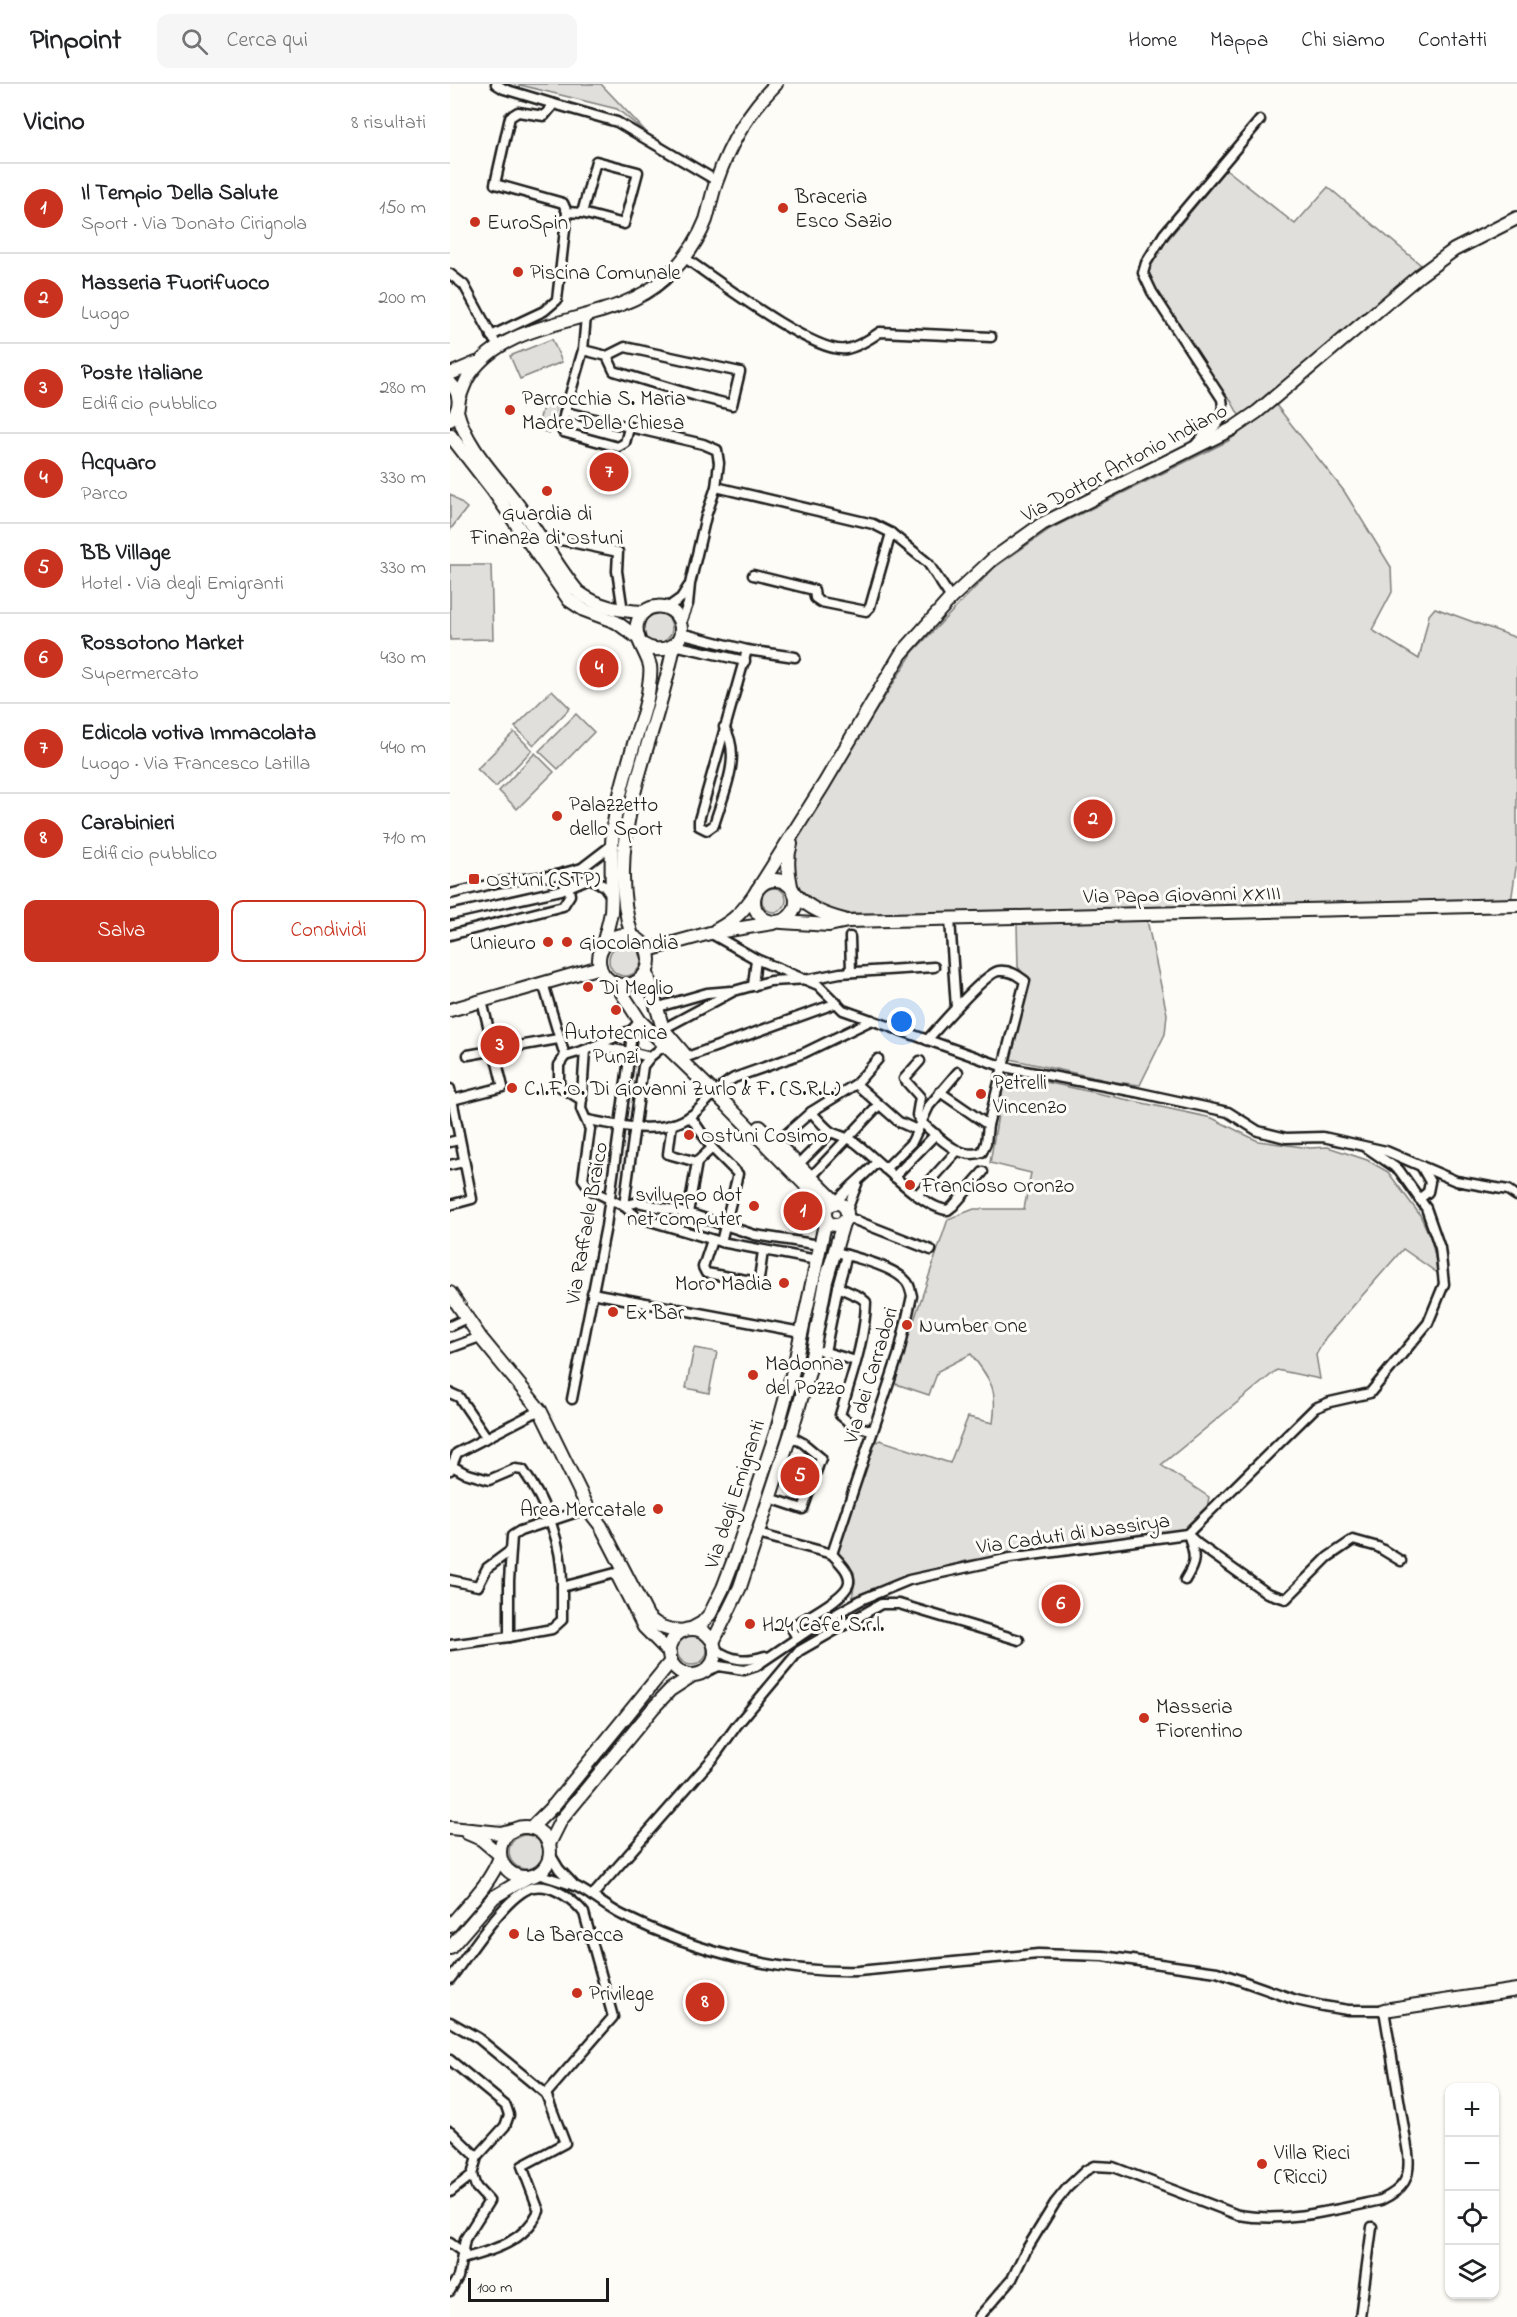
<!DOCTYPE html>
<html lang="it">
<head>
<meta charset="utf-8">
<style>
  :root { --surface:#fff; --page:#f6f6f6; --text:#202124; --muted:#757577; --line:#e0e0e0; --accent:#c8321e }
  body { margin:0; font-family:"Indie Flower",sans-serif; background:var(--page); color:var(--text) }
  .controls { position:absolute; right:18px; bottom:18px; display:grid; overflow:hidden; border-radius:12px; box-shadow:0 2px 4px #0004 }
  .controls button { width:54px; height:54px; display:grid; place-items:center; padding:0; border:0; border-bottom:2px solid var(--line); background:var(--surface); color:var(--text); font:30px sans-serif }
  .scale { position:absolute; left:18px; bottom:15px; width:141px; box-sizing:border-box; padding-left:6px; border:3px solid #1c1c1c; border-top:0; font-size:16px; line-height:21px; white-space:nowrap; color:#1c1c1c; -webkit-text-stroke:4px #fdfcf7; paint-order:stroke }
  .you { position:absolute; left:452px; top:938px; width:21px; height:21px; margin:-15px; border:4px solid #fff; border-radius:50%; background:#1a73e8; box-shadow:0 0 0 9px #1a73e833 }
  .badge { display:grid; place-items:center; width:39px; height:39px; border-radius:50%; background:var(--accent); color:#fff; font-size:20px; font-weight:700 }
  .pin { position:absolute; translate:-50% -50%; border:3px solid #fff; box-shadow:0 2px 6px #0006 }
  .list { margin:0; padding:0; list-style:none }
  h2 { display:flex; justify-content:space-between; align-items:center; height:78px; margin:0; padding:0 24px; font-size:26px }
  h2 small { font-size:20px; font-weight:400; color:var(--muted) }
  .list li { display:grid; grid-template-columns:39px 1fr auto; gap:18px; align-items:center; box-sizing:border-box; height:90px; padding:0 24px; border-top:2px solid var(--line) }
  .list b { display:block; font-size:22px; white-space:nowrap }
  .list p { margin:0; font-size:20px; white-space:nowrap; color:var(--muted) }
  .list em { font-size:20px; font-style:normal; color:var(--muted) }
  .actions { display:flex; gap:12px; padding:18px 24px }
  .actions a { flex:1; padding:14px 0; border:2px solid var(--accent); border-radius:12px; text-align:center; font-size:21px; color:var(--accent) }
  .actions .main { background:var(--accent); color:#fff }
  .icon { flex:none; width:33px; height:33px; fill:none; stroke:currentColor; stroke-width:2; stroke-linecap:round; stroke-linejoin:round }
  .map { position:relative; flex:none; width:1067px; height:2233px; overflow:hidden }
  header { display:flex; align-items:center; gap:36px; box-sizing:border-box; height:84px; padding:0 30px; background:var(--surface); border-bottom:2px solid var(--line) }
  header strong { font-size:28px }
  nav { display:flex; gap:33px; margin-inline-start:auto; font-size:21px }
  .search { width:420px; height:54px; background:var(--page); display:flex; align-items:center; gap:15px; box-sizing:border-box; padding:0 21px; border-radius:12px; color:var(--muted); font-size:22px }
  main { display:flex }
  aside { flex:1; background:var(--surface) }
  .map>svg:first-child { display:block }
  .green { fill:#e0dfdb; stroke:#7e7e7c; stroke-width:1.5 }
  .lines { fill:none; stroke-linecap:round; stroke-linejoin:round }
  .street-casing { stroke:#1c1c1c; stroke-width:13 }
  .secondary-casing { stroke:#1c1c1c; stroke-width:16 }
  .street { stroke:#fdfcf7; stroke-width:8 }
  .secondary { stroke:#fdfcf7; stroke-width:12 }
  .poi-dot { fill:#c8321e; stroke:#fdfcf7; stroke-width:2 }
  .labels { text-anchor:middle; stroke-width:6; stroke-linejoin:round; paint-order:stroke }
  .poi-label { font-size:21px; fill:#1c1c1c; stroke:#fdfcf7; text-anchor:start }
  .street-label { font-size:21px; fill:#1c1c1c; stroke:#fdfcf7 }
</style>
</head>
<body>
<header>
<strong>Pinpoint</strong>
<div class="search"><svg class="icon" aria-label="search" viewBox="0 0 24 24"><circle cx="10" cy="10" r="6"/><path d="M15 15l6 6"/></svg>Cerca qui</div>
<nav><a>Home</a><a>Mappa</a><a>Chi siamo</a><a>Contatti</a></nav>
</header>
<main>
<aside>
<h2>Vicino<small>8 risultati</small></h2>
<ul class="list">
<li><span class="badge">1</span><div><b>Il Tempio Della Salute</b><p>Sport · Via Donato Cirignola</p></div><em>150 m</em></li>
<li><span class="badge">2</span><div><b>Masseria Fuorifuoco</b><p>Luogo</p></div><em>200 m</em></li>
<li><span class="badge">3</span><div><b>Poste Italiane</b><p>Edificio pubblico</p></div><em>280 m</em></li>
<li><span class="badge">4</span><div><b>Acquaro</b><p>Parco</p></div><em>330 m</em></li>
<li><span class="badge">5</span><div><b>BB Village</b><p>Hotel · Via degli Emigranti</p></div><em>330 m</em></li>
<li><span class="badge">6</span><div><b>Rossotono Market</b><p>Supermercato</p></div><em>430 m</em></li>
<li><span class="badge">7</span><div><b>Edicola votiva Immacolata</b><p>Luogo · Via Francesco Latilla</p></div><em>440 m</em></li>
<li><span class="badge">8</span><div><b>Carabinieri</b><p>Edificio pubblico</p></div><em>710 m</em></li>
</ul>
<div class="actions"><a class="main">Salva</a><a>Condividi</a></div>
</aside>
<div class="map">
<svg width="1067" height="2233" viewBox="0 0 1067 2233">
  <rect width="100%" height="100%" fill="#fdfcf7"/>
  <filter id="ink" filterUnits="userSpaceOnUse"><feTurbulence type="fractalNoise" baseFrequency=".0167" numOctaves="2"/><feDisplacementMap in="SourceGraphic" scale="12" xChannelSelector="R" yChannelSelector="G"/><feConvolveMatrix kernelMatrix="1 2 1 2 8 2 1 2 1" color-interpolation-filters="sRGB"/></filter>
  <g filter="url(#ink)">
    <!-- green -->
    <g class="green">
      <path d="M66 0H151L202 54 167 25Z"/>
      <path d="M776 85 845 140 878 103 971 181 790 333 779 313 774 314 694 191 701 176Z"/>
      <path d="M102 255 112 278 70 295 60 272Z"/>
      <path d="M94 319 107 323 99 349 87 345Z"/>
      <path d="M826 321 894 407 941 483 942 508 922 546 969 575 979 531 985 524 1067 554V777L1061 818 477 831 396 829 373 825 353 811 347 801 342 784 349 749 463 568 544 484 600 445 778 357Z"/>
      <path d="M0 410 17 424 0 446Z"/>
      <path d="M0 481H41L43 555 0 556Z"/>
      <circle cx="207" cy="544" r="15"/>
      <path d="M102 606 120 624 84 661 65 643Z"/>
      <path d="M126 630 144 648 108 685 89 667Z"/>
      <path d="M64 648 82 666 46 703 27 685Z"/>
      <path d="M85 669 104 688 67 725 49 707Z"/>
      <circle cx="324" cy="816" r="12"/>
      <path d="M697 836 717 930 715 950 690 1001 665 998 560 975 577 894 568 883 567 840Z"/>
      <circle cx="175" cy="876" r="16"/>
      <path d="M563 991 762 1034 808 1057 860 1064 878 1063 917 1076 938 1088 970 1131 981 1155 989 1190 953 1165 876 1253 866 1271 870 1295 827 1286 711 1381 759 1413 757 1424 735 1445 516 1477 448 1495 402 1513 405 1498 404 1488 387 1470 423 1360 430 1356 500 1379 518 1333 543 1339C548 1304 541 1297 521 1270L488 1287 479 1311 443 1299 498 1135 524 1125H574L581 1089 540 1079 554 995Z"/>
      <path d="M244 1264 267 1268 259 1309 236 1304Z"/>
      <circle cx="242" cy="1566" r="15"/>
      <circle cx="76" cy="1768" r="17"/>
    </g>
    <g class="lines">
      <!-- street casing -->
      <g class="street-casing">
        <g id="street">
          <path d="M46 0 54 5 104 20"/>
          <path d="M117 128 132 129 174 140 188 88 146 77 132 129"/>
          <path d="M235 174C264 194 365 271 396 265 408 263 420 255 430 248L541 253"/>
          <path d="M0 190 14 201 44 256"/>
          <path d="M136 232 133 266 115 328 253 360 267 366 269 379 266 403 256 432 240 500 238 520 230 541"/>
          <path d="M41 252 94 227 107 216 117 128 113 119 45 100 60 33 68 28 94 32 104 20 167 38 267 97"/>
          <path d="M133 266 157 272 175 263 290 288 282 321 246 312 164 287 157 272"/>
          <path d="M115 328 111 344 113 348 168 363 175 359 179 344"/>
          <path d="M746 360C760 341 777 345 772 315L702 208 693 189 696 179 714 150 810 36"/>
          <path d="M266 403 423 440 441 449 478 479 501 514"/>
          <path d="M92 457 111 456 168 468 167 487 173 527"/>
          <path d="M303 491 364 506 365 514 371 518 416 527 420 523 441 449"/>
          <path d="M217 524 231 514 238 503"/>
          <path d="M230 549 297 566 345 573"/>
          <path d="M224 561 295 577"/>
          <path d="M274 643C293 672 273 710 264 741L257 746 249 742V736L297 566"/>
          <path d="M0 810 50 798 106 791 132 784 162 761"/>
          <path d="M0 831 111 806 140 794 154 802 161 812"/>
          <path d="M500 835 506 924"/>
          <path d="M260 849 306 875 368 901 393 926 554 983 686 1008 778 1028 808 1047 836 1054 873 1053 936 1067 1006 1097 1058 1106 1067 1112"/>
          <path d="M0 851 113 822 120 811 116 789"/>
          <path d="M400 853 401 888"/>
          <path d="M93 899 115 972"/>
          <path d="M303 902 306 875"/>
          <path d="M205 924 257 909 281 907"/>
          <path d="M190 937 182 946 180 968 200 973 215 961"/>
          <path d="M213 945 284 907 320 897 360 895 390 889 484 883"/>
          <path d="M477 956C489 943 536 888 549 887 560 886 567 891 575 897L538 1041 490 1008"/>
          <path d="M135 966 131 1025 140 1045 133 1095 141 1106 174 1122 187 1133 271 1158 367 1176"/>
          <path d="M18 971 108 955"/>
          <path d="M115 972 135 966 182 946"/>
          <path d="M115 972 109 981V1002L132 1016"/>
          <path d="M237 973 387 919"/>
          <path d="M470 977 454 995 470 1013 467 1031 471 1038C488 1052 509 1077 532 1068L536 1059 538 1041"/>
          <path d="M406 1000 449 1038 467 1046"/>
          <path d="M0 1005 22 1115 0 1121"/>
          <path d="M2 1016 53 1003 32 917"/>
          <path d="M361 1028C367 1034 374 1043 381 1048 389 1052 398 1053 406 1059 427 1075 473 1125 498 1126L503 1122 533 1088"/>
          <path d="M240 1032 262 1064 288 1090 271 1158"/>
          <path d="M138 1036C170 1042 214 1052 242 1031 257 1019 267 1003 284 994L354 969 422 936"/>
          <path d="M222 1040 218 1070 247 1078"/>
          <path d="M0 1058 9 1056"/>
          <path d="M326 1059 361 1028 406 1000 428 975"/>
          <path d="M349 1080 381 1048"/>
          <path d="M0 1081 13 1078"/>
          <path d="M435 1085 462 1058 479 1022 508 988"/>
          <path d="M361 1093 428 1022"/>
          <path d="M444 1093 486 1050"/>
          <path d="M467 1111 507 1067"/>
          <path d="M969 1115 978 1108 980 1098 971 1082"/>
          <path d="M386 1118C399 1103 414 1092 427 1078"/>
          <path d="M174 1122 188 1118 247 1132 305 1151 370 1161"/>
          <path d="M174 1122 193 982 200 973"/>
          <path d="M397 1126 407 1100"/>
          <path d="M238 1129 247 1078 262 1064"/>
          <path d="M397 1133 481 1166"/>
          <path d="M262 1156 253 1183 256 1189 302 1197 309 1195 313 1167"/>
          <path d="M397 1171 388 1203 410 1213 416 1218C415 1257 401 1294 390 1331L401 1340 423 1347"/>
          <path d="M142 1209 351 1248"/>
          <path d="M0 1242 17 1234"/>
          <path d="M0 1264 30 1253"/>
          <path d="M372 1267 406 1277"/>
          <path d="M375 1268 388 1203"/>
          <path d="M0 1309 9 1313 37 1354"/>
          <path d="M122 1315 156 1142 180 968 146 962"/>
          <path d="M2 1382 15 1389 39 1396 65 1385 73 1386C97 1420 113 1461 112 1503"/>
          <path d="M0 1386 7 1369 90 1326"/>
          <path d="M320 1414 353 1425 371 1374 353 1359 340 1352"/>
          <path d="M308 1450 382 1470"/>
          <path d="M737 1450 748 1460 817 1509 836 1515 878 1473 903 1456 928 1463 951 1477"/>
          <path d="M382 1470 449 1269 462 1212C460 1205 460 1200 454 1195 439 1181 403 1173 383 1167"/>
          <path d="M0 1496 28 1502 37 1484 60 1467"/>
          <path d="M735 1496C746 1478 746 1473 739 1453"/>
          <path d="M59 1553 102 1545 112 1536V1503L173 1487"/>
          <path d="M347 1554 341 1543C354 1535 398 1513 399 1498 400 1487 389 1478 382 1470"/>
          <path d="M0 1561 59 1553V1497L62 1452 70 1447 139 1424"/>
          <path d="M265 1565C282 1577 296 1578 315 1572"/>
          <path d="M250 1590 269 1582 294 1586 306 1582 368 1540 413 1515 459 1496 560 1474 737 1450 865 1324 880 1318 920 1309 978 1239 994 1200 990 1164 976 1124 949 1086 917 1064"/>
          <path d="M100 1770 109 1785 123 1800"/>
          <path d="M87 1790C100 1794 114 1798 127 1803 143 1811 157 1824 174 1832 246 1867 327 1889 408 1887L588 1870 653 1872 767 1888 846 1916 873 1922 898 1926H934L958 2069C961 2094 954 2105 931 2116 884 2126 836 2139 788 2131L663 2083 644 2082 635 2087 618 2103 605 2119 575 2168 562 2195 529 2233"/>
          <path d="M142 1812 264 1673 287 1641 349 1567 431 1520H449L569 1556"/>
          <path d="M0 1895C18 1872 56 1810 83 1803 95 1801 104 1805 114 1811 123 1817 128 1821 134 1829L163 1933 96 2010"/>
          <path d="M0 1938 28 1954 96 2010 115 2059 72 2082 89 2127C73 2159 44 2166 12 2175"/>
          <path d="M0 1976 56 2022 59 2031 55 2042 27 2073 22 2091"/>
          <path d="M0 2047 27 2073"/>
          <path d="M0 2108 22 2091"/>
          <path d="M0 2159 14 2169"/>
          <path d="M0 2207 8 2193 15 2155 39 2117 26 2103 22 2091"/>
          <path d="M910 2233 922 2143"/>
        </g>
      </g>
      <!-- secondary casing -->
      <g class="secondary-casing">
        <g id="secondary">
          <path d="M0 290 26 279"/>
          <path d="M0 299C12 310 11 325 0 336"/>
          <path d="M9 315C12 307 15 297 20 290 63 228 160 244 214 195 232 179 247 159 256 136 260 123 262 109 267 96 280 59 298 28 326 0"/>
          <path d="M7 327C17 366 50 395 73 428 92 454 107 483 128 508 148 523 170 527 194 528"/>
          <path d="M0 351 42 405 119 516 134 526 166 538 188 554"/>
          <circle cx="325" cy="817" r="21"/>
          <path d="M310 802 374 700 451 570 501 514 543 475 592 440 782 345 807 328 970 191 1004 166 1067 134"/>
          <path d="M341 802C338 788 336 774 341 760"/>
          <path d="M346 811C360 825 375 831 394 836"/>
          <path d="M332 838 379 841 398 837 1067 821"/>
          <path d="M266 846C284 837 294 826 305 810"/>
          <circle cx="174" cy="876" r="25"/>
          <path d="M182 852C151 753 207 657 224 561"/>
          <path d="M152 864C155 852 159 840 161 828 163 801 160 773 163 746 166 719 178 680 186 653 191 636 198 619 199 601 200 595 201 588 200 582 197 569 184 554 187 540 192 517 224 517 230 539 237 563 209 572 192 560"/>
          <path d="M198 866 260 849 323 839"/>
          <path d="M197 889 213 945 235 971"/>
          <path d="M166 900 190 937 277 1021 377 1123"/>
          <path d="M0 926 150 883"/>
          <path d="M310 1043 386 1118"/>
          <circle cx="386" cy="1130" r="11"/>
          <path d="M0 1209 30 1253 90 1326 140 1428 151 1442 198 1533C209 1544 218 1546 233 1547"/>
          <path d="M168 1492 194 1543 220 1569"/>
          <path d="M241 1545 252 1539 260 1530 273 1504 287 1467 326 1349 344 1283 376 1135"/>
          <circle cx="242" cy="1568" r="23"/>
          <path d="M263 1558 290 1503 340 1352 359 1288 376 1197 393 1139"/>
          <circle cx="75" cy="1768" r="25"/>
          <path d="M0 1744 51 1749 62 1746"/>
          <path d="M81 1744 104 1721 221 1577"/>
          <path d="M17 1749 31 1755 50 1771"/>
          <path d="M99 1760 111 1736 204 1623 220 1606 243 1591"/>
          <path d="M0 1842C18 1820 40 1800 50 1773"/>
          <path d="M0 1864 44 1813 76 1794"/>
          <path d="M934 1926 1067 1906"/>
        </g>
      </g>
      <!-- street -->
      <use href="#street" class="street"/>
      <!-- secondary -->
      <use href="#secondary" class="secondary"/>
    </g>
  </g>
  <!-- markers -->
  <g class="poi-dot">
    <circle cx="333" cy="124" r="6"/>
    <circle cx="25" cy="138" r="6"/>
    <circle cx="68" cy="188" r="6"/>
    <circle cx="60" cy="326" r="6"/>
    <circle cx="97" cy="407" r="6"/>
    <circle cx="107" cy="732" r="6"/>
    <rect x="18" y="789" width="12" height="12" rx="3"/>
    <circle cx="98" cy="858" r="6"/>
    <circle cx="117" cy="858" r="6"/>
    <circle cx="138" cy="903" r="6"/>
    <circle cx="166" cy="926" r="6"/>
    <circle cx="62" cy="1004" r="6"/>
    <circle cx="531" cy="1010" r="6"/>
    <circle cx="239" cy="1051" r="6"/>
    <circle cx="460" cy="1101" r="6"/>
    <circle cx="304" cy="1122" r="6"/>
    <circle cx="334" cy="1199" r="6"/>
    <circle cx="163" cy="1228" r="6"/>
    <circle cx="457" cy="1241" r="6"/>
    <circle cx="303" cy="1291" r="6"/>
    <circle cx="208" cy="1425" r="6"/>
    <circle cx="300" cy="1540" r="6"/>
    <circle cx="694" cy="1634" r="6"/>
    <circle cx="64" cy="1850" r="6"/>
    <circle cx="127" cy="1909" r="6"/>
    <circle cx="812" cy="2080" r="6"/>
  </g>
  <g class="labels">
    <!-- poi labels -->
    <g class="poi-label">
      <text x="345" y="119">Braceria<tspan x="345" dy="24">Esco Sazio</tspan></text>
      <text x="37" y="145">EuroSpin</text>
      <text x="80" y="195">Piscina Comunale</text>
      <text x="72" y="321">Parrocchia S. Maria<tspan x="72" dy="24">Madre Della Chiesa</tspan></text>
      <text x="97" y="436" text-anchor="middle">Guardia di<tspan x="97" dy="24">Finanza di Ostuni</tspan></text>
      <text x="119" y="727">Palazzetto<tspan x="119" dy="24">dello Sport</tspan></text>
      <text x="36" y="802">Ostuni (STP)</text>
      <text x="86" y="865" text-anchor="end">Unieuro</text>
      <text x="129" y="865">Giocolandia</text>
      <text x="150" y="910">Di Meglio</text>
      <text x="166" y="955" text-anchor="middle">Autotecnica<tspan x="166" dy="24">Punzi</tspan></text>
      <text x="543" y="1005">Petrelli<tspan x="543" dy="24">Vincenzo</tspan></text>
      <text x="74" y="1011">C.I.F.O. Di Giovanni Zurlo &amp; F. (S.R.L.)</text>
      <text x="251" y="1058">Ostuni Cosimo</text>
      <text x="472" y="1108">Francioso Oronzo</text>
      <text x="292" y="1117" text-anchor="end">sviluppo dot<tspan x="292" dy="24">net computer</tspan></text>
      <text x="322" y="1206" text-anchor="end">Moro Madia</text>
      <text x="175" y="1235">Ex Bar</text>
      <text x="469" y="1248">Number One</text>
      <text x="315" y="1286">Madonna<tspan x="315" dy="24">del Pozzo</tspan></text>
      <text x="196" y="1432" text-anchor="end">Area Mercatale</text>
      <text x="312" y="1547">H24 Cafe' S.r.l.</text>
      <text x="706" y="1629">Masseria<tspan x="706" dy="24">Fiorentino</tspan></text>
      <text x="76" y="1857">La Baracca</text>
      <text x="139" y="1916">Privilege</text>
      <text x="824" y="2075">Villa Rieci<tspan x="824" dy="24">(Ricci)</tspan></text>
    </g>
    <!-- street labels -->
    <g class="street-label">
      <text transform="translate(674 378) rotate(-28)" y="7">Via Dottor Antonio Indiano</text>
      <text transform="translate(732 810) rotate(-1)" y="7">Via Papa Giovanni XXIII</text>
      <text transform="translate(136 1139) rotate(-80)" y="7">Via Raffaele Braico</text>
      <text transform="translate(420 1291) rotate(-73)" y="7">Via dei Carradori</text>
      <text transform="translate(284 1410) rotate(-72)" y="7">Via degli Emigranti</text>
      <text transform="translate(623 1449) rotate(-8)" y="7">Via Caduti di Nassirya</text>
    </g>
  </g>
</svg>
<div class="controls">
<button>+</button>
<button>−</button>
<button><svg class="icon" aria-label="locate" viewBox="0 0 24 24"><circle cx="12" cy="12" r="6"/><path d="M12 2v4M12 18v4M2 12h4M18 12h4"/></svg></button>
<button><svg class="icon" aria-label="layers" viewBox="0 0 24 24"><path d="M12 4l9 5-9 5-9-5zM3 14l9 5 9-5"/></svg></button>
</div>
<div class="scale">100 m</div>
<div class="you"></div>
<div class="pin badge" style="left:353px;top:1127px">1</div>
<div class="pin badge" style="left:643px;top:735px">2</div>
<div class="pin badge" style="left:50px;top:961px">3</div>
<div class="pin badge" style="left:149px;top:584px">4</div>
<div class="pin badge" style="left:350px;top:1392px">5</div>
<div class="pin badge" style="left:611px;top:1520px">6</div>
<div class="pin badge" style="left:159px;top:388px">7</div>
<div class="pin badge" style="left:255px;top:1918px">8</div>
</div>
</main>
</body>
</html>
